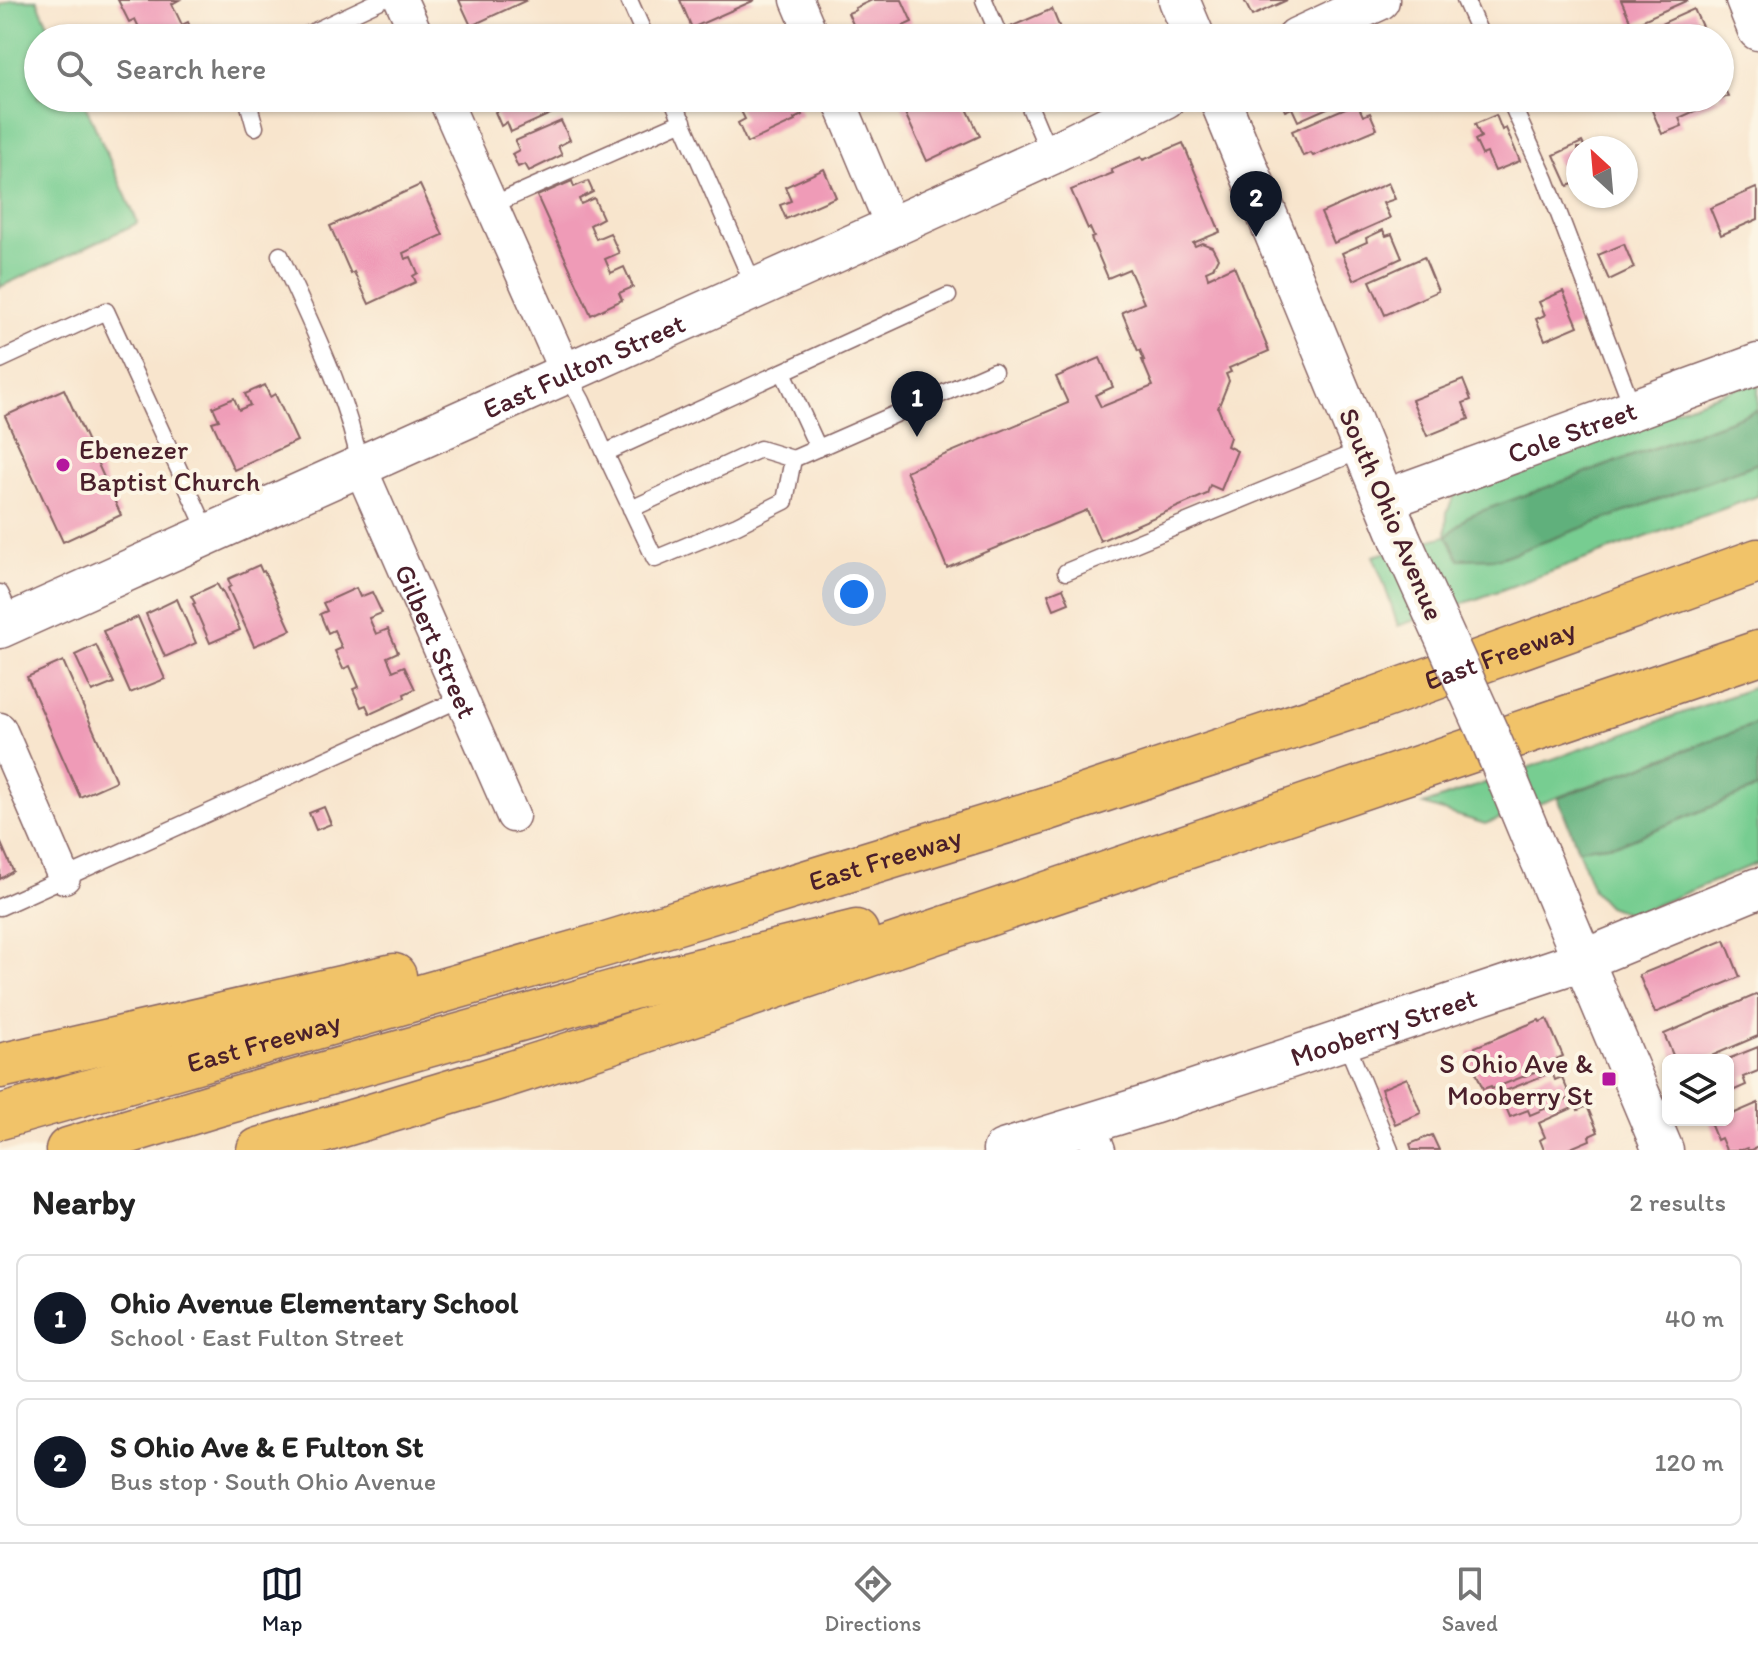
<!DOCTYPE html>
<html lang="en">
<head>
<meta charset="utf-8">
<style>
  :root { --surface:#fff; --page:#f2f2f2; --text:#222; --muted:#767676; --line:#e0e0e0; --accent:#111827 }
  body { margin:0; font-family:Itim,sans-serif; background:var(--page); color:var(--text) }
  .controls { position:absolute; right:24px; bottom:24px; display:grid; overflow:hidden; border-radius:12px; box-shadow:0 2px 6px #0004 }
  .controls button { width:72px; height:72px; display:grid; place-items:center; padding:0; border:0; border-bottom:2px solid var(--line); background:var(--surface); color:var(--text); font:40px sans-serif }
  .compass { position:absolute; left:1566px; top:136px; width:72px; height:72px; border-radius:50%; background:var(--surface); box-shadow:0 2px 6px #0004; rotate:334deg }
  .you { position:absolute; left:854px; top:594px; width:28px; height:28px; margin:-20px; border:6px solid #fff; border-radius:50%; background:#1a73e8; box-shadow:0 0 0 12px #1a73e833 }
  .badge { display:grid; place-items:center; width:52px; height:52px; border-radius:50%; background:var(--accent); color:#fff; font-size:26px; font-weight:700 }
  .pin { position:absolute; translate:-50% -66px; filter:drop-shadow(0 2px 4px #0008) }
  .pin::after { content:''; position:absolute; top:42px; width:28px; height:24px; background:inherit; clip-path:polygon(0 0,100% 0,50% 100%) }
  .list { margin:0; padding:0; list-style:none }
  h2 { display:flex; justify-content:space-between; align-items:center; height:104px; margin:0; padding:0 32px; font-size:34px }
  h2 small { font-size:26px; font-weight:400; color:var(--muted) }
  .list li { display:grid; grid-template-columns:52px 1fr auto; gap:24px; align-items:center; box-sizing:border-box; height:128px; margin:0 16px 16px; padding:0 16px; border:2px solid var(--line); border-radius:12px }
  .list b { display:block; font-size:30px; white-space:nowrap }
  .list p { margin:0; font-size:26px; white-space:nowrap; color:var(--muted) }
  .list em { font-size:26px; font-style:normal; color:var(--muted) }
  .icon { flex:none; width:44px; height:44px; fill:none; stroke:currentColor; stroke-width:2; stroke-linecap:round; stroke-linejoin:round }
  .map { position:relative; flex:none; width:1758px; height:1150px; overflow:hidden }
  .search { position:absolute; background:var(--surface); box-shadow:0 2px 6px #0004; left:24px; right:24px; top:24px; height:88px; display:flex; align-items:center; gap:20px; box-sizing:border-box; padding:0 28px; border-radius:44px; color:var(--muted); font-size:30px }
  .sheet { height:392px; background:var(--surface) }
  nav { display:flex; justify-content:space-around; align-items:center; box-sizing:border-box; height:112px; border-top:2px solid var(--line); background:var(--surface); font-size:22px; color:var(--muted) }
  nav a { display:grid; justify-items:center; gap:4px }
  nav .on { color:var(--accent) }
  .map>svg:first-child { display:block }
  .green { fill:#77cd91; stroke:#60765e; stroke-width:2 }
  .forest { fill:#61b07b; stroke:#566853; stroke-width:2 }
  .building { fill:#ef9bb7 }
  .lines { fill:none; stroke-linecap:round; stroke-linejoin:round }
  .service-casing { stroke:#876464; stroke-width:19 }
  .minor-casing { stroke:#876464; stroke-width:35 }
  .tertiary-casing { stroke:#876464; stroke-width:43 }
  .motorway-casing { stroke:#876464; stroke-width:47 }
  .service { stroke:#fff; stroke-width:16 }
  .minor { stroke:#fff; stroke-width:32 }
  .tertiary { stroke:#fff; stroke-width:40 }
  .motorway { stroke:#f1c369; stroke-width:44 }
  .tertiary-bridge-casing { stroke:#876464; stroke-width:43; stroke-linecap:butt }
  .tertiary-bridge { stroke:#fff; stroke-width:40 }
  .poi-dot { fill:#b5179e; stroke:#fcf5e5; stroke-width:3 }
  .labels { text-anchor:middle; stroke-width:8; stroke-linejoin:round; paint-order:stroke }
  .street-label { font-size:28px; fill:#4a1f2b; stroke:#fcf5e5 }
  .poi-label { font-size:28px; fill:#4a1f2b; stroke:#fcf5e5; text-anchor:start }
</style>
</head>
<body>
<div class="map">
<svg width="1758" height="1150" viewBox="0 0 1758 1150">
  <rect width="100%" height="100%" fill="#fcf5e5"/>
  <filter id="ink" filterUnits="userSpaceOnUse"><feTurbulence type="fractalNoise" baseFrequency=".0125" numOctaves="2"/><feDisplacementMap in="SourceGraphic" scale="16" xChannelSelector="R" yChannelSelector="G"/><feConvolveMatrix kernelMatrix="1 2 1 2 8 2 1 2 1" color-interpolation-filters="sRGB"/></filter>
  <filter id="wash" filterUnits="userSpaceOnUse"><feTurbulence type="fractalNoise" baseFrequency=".006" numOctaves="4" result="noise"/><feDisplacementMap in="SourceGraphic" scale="32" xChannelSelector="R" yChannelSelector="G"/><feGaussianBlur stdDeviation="1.8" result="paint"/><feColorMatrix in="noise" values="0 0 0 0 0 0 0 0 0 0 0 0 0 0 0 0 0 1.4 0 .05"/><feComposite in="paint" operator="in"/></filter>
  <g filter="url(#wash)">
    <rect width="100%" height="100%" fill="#f8e5cd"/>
    <!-- green -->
    <g class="green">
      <path d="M11 0H37L54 38H38V98H82L138 223 0 287V5Z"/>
      <path d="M1758 380V410L1468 516 1500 558 1758 463V496L1482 597 1398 626 1382 578 1373 556 1446 536 1447 512 1458 488Z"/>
      <path d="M1758 686V723L1485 824 1423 805Z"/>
      <path d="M1758 788V863L1632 915 1608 906 1593 890 1578 849 1622 843Z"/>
    </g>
    <!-- forest -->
    <g class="forest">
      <path d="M1758 410V463L1500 558 1459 559 1447 536 1468 516Z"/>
      <path d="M1758 723V788L1622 843 1578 849 1558 798Z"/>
    </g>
    <g id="blocks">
      <!-- building -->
      <g class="building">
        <path d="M118 0H179L172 4 182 25 188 22 195 38H144L135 19 129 22Z"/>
        <path d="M459 0H527L471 26Z"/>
        <path d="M680 0H755L692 28Z"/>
        <path d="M872 0H902L912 22 877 38H859L848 13 856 10 855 8Z"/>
        <path d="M1244 0H1287L1252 16Z"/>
        <path d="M1621 0H1688L1632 25Z"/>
        <path d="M1052 9 1064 38H1015L1010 27Z"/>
        <path d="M1694 9 1704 31 1688 38H1632L1631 34 1649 26 1650 29Z"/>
        <path d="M1134 27 1139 38H1109Z"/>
        <path d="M1720 79 1728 96 1679 118 1682 126 1662 134 1651 108 1674 98H1720Z"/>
        <path d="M500 98H569L572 104 511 132 507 122 501 126 495 112 501 109 497 100Z"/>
        <path d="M758 98H794L802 115 794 119 795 121 747 143 738 123 745 119 739 107Z"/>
        <path d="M898 98H962L980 136 927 161Z"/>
        <path d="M1279 98H1350L1298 121 1292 108 1285 111Z"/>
        <path d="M1357 103 1363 116 1370 113 1377 129 1313 156 1311 153 1303 156 1292 131Z"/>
        <path d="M1496 115 1502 130 1506 128 1520 161 1495 171 1487 153 1482 155 1475 140 1481 137 1475 124Z"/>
        <path d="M561 121 570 140 558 146 562 155 529 171 525 164 518 167 512 154 519 150 515 141Z"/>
        <path d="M1582 142 1585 148H1578V182L1568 186 1554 155Z"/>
        <path d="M1183 143 1220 232 1193 243 1195 246 1202 243 1212 247 1218 258 1213 268 1206 271 1208 278 1234 266 1269 351 1229 368 1231 372 1226 374 1229 381 1218 408 1230 437 1227 446 1237 451 1221 490 1210 485 1207 494 1100 541 1087 510 947 568 906 471 1068 403 1056 377 1100 358 1113 387 1095 395 1101 407 1153 386 1142 360H1144L1140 350 1138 351 1122 312 1144 303 1129 269 1108 278 1091 238 1094 237 1090 228 1088 229 1071 190 1113 173 1111 170 1141 157 1143 160Z"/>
        <path d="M824 169 836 197 786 219 780 205 791 201 785 187Z"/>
        <path d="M572 181 574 187 588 181 593 192 579 199 581 204 594 198 603 218 590 225 596 239 610 233 619 253 605 259 611 273 624 267 633 287 619 293 622 300 591 315 537 196Z"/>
        <path d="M1388 183 1395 199 1383 203 1390 218 1334 243 1321 213Z"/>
        <path d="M420 185 443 235 403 253 405 259 411 257 418 273 413 276 416 282 369 304 354 272 351 274 330 226Z"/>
        <path d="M1756 188 1758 192V219L1721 235 1710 208Z"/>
        <path d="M1383 230 1386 236 1392 234 1402 258 1354 280 1342 253 1367 242 1366 238Z"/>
        <path d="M1624 244 1634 268 1609 280 1598 255Z"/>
        <path d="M1424 257 1438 291 1385 315 1370 281Z"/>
        <path d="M1563 291 1578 326 1545 340 1536 319 1545 315 1539 302Z"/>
        <path d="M1463 380 1471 400 1463 403 1469 419 1427 436 1412 400Z"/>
        <path d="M265 385 270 397 275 394 297 441 234 470 212 422 219 420 213 407 234 398 239 410 250 405 245 394Z"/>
        <path d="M64 389 121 515 63 542 5 416Z"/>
        <path d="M259 565 262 572 264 571 291 630 254 646 228 588 231 586 228 579Z"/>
        <path d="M217 584 221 591 222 590 240 630 210 643 193 604 195 603 191 596Z"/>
        <path d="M356 588 360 597 372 592 382 613 369 618 376 634 388 629 398 652 387 657 393 671 404 666 415 689 404 694 405 698 370 714 366 705 361 707 353 689 359 687 350 666 343 669 335 651 342 648 334 630 328 633 320 614 327 611 323 603Z"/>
        <path d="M1063 588 1069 603 1054 609 1048 594Z"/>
        <path d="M177 599 196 643 165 657 146 614Z"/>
        <path d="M138 617 165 679 130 693 103 631Z"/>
        <path d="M96 645 114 683 92 692 75 655Z"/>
        <path d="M63 661 116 781 80 797 27 677Z"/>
        <path d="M324 807 331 824 316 830 309 813Z"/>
        <path d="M0 841 13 871 0 879Z"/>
        <path d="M1725 940 1740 977 1655 1013 1639 975Z"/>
        <path d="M1758 994V1036L1702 1060H1675L1664 1034Z"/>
        <path d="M1547 1019 1563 1056 1556 1059 1557 1063 1492 1089 1491 1086 1483 1089 1468 1053 1476 1050 1475 1047 1539 1020 1540 1022Z"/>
        <path d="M1758 1047V1071L1743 1077 1746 1085 1728 1093V1059Z"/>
        <path d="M1552 1072 1555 1080 1562 1077 1571 1098 1530 1115 1528 1110 1510 1117 1500 1093Z"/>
        <path d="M1407 1078 1421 1113 1395 1124 1381 1089Z"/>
        <path d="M1758 1103V1147L1752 1150H1748L1747 1148 1742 1150H1726L1721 1138 1717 1140 1710 1123 1718 1120H1728V1116Z"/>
        <path d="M1577 1106 1578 1110 1587 1106 1598 1132 1589 1136 1590 1140 1566 1150H1544L1540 1140 1545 1137 1539 1123Z"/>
        <path d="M1432 1135 1439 1150H1412L1410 1144Z"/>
      </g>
    </g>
  </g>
  <g filter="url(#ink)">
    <use href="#blocks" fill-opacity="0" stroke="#876464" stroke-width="2"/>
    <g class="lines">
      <!-- service casing -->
      <g class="service-casing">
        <g id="service">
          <path d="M629 0 646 38"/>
          <path d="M984 0 1000 38"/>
          <path d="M1465 0 1482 38"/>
          <path d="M300 38 381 0"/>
          <path d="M249 98 248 102 255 127"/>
          <path d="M672 98 755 288"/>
          <path d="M1026 98 1050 155"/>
          <path d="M1509 98 1546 180 1633 408"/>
          <path d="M492 205 683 121"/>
          <path d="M280 255C310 323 346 392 360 465"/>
          <path d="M0 360 106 311 208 533"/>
          <path d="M783 372 818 448"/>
          <path d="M567 374 582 401 605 453 948 296"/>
          <path d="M605 453 655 559 737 525 785 501 793 459 760 449 631 509"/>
          <path d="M793 459 994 371"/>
          <path d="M1066 572 1364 449"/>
          <path d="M0 593 13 621"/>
          <path d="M0 907 462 698"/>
          <path d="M1345 1040 1390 1150"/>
        </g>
      </g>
      <!-- minor casing -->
      <g class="minor-casing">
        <g id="minor">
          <path d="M401 0 418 38"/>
          <path d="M797 0 813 38"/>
          <path d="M444 98 566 373"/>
          <path d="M838 98 892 227"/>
          <path id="s1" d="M360 467 513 816"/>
          <path d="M0 729 64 877"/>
          <path d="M1089 1124 1099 1150"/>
        </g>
      </g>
      <!-- tertiary casing -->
      <g class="tertiary-casing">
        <g id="tertiary">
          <path d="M1179 0 1195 38"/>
          <path d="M1746 0 1758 30"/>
          <path d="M1297 38 1379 0"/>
          <path d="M1219 98 1400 538"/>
          <path id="s2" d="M1384 500 1758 364"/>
          <path id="s3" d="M0 628 892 227 1050 155 1165 98"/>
          <path d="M1540 858 1663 1150"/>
          <path id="s4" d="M1003 1150 1152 1104 1583 960 1758 888"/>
        </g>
      </g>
      <!-- motorway casing -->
      <g class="motorway-casing">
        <g id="motorway">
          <path d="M0 1066 394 976"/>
          <path id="s5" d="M0 1117 606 944 1046 809 1373 700 1758 561"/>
          <path d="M68 1150 215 1105 629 988 856 932"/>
          <path d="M259 1150 494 1079 637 1033 1758 653"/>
        </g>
      </g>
      <!-- service -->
      <use href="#service" class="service"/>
      <!-- minor -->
      <use href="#minor" class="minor"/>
      <!-- tertiary -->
      <use href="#tertiary" class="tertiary"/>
      <!-- motorway -->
      <use href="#motorway" class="motorway"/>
      <!-- tertiary-bridge casing -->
      <g class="tertiary-bridge-casing">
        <path id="tertiary-bridge" d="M1400 538 1489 735 1540 858"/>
      </g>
      <!-- tertiary-bridge -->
      <use href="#tertiary-bridge" class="tertiary-bridge"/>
    </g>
  </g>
  <!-- markers -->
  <g class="poi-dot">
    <circle cx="63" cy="465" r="8"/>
    <rect x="1601" y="1071" width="16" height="16" rx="4"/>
  </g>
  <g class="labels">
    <!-- street labels -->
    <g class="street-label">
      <text dy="10" stroke="none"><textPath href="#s3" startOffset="640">East Fulton Street</textPath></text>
      <text dy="10" stroke="none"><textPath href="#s2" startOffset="200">Cole Street</textPath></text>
      <text transform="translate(1392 514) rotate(67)" y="10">South Ohio Avenue</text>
      <text dy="10" stroke="none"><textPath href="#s1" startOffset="190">Gilbert Street</textPath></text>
      <text dy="10" stroke="none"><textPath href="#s5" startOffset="1570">East Freeway</textPath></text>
      <text dy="10" stroke="none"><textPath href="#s5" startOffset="922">East Freeway</textPath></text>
      <text dy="10" stroke="none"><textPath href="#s4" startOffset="400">Mooberry Street</textPath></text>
      <text dy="10" stroke="none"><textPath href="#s5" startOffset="274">East Freeway</textPath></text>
    </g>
    <!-- poi labels -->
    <g class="poi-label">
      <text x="79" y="459">Ebenezer<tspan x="79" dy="32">Baptist Church</tspan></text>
      <text x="1593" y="1073" text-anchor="end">S Ohio Ave &amp;<tspan x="1593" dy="32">Mooberry St</tspan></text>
    </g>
  </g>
</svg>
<div class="controls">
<button><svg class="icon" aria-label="layers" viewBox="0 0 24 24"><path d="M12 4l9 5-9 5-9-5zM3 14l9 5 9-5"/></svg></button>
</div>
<svg class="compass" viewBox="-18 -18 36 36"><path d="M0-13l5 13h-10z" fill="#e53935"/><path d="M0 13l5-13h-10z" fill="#767676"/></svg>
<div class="you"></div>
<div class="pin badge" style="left:917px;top:437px">1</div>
<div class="pin badge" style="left:1256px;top:237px">2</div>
<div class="search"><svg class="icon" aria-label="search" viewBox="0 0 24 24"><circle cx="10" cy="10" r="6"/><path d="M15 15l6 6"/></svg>Search here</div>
</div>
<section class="sheet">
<h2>Nearby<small>2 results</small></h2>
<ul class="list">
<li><span class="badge">1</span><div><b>Ohio Avenue Elementary School</b><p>School · East Fulton Street</p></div><em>40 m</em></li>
<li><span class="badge">2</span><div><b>S Ohio Ave &amp; E Fulton St</b><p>Bus stop · South Ohio Avenue</p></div><em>120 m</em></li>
</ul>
</section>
<nav>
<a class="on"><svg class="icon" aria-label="map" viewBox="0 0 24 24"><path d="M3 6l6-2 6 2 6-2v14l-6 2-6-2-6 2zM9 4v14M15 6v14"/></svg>Map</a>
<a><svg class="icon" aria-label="directions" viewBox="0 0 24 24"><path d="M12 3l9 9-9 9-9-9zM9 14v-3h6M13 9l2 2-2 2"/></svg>Directions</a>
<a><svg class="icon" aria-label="saved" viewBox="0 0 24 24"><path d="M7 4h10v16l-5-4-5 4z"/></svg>Saved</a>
</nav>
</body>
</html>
